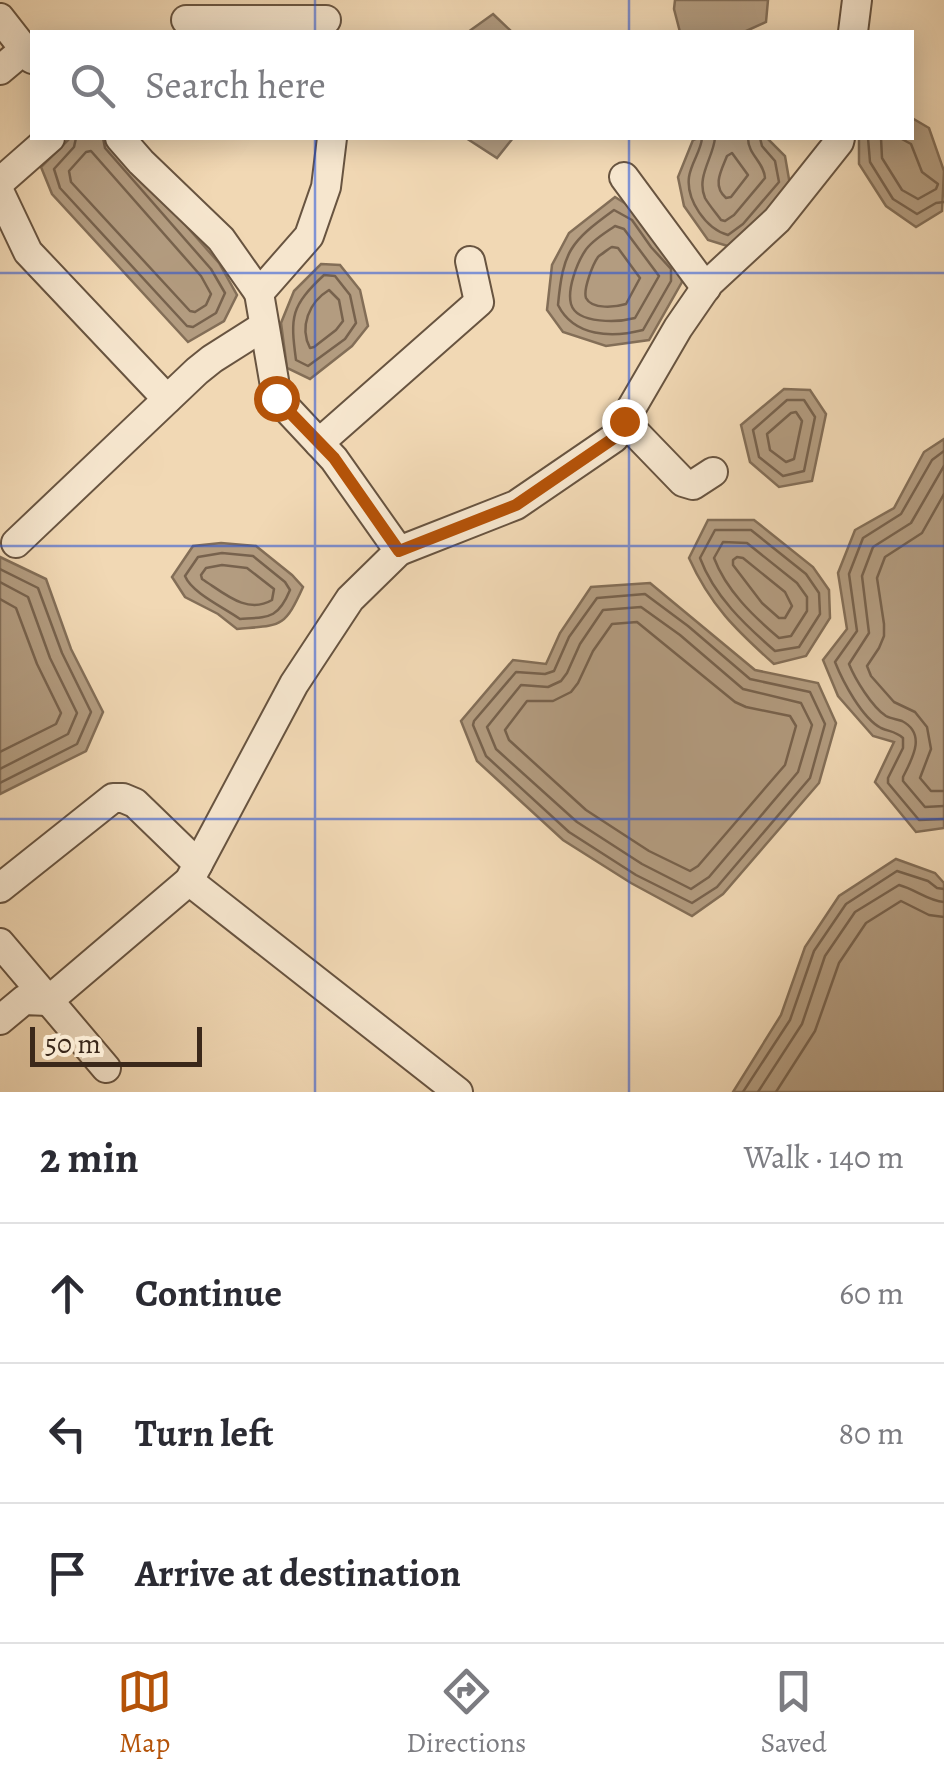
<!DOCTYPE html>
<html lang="en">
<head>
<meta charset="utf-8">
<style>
  :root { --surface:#fff; --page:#f7f7f7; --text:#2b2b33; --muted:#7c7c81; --line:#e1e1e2; --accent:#b45309 }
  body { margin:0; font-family:Alegreya,serif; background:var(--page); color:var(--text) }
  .scale { position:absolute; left:30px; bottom:25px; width:172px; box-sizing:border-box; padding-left:10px; border:5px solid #3b281a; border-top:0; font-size:28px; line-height:35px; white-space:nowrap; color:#3b281a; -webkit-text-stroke:8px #f6e6ce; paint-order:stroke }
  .stop { position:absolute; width:30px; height:30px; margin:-22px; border:8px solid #b45309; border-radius:50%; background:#fff }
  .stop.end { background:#b45309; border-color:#fff; box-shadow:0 2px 10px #0008 }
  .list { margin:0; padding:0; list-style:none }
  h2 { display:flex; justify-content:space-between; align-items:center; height:130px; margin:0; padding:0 40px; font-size:42px }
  h2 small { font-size:32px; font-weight:400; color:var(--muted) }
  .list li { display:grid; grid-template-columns:65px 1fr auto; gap:30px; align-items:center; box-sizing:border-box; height:140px; padding:0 40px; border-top:2px solid var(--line) }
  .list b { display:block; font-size:38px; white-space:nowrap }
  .list em { font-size:32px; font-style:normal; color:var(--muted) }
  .icon { flex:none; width:55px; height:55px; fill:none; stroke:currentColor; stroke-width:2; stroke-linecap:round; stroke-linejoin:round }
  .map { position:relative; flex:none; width:944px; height:1092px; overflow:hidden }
  .search { position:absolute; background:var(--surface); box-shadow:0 5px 25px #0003; left:30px; right:30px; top:30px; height:110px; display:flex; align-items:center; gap:25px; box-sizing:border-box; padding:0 35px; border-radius:0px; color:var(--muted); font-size:38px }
  .sheet { height:550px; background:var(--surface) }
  nav { display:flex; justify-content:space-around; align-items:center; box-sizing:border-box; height:140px; border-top:2px solid var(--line); background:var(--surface); font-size:28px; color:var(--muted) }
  nav a { display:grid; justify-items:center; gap:5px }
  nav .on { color:var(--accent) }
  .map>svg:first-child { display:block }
  .water { fill:#b39c80; stroke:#836e57; stroke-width:2.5 }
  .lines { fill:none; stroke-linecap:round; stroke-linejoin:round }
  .shore { stroke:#77624d; stroke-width:2.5 }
  .street-casing { stroke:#685440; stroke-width:32 }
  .street { stroke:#f6e6ce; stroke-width:28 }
  .route { stroke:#b45309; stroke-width:12 }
  .grid { fill:none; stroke:#1d4ed8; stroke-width:2.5; stroke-opacity:0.55 }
</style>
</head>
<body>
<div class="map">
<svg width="944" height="1092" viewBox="0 0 944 1092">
  <rect width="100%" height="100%" fill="#f1d8b4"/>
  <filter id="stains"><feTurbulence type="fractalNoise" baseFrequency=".002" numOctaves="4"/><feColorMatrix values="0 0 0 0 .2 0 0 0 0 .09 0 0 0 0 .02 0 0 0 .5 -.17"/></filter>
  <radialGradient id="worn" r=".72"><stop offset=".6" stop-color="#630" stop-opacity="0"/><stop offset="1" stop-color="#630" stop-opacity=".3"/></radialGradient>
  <!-- water -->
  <g class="water">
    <path d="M675 0H768L766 22 744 32H680L674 9Z"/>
    <path d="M493 14 512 32H468Z"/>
    <path d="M912 118 929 128 944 171 942 211 916 227 886 206 859 164V138H912Z"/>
    <path d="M70 138H109L219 263 237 295 224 321 188 342 52 194 41 167Z"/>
    <path d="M466 138H513L497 158Z"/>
    <path d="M698 138H767L785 156 790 185 750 232 731 247 708 240 684 206 678 177 693 140Z"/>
    <path d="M615 197 639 212 680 263 682 282 649 340 606 346 563 332 547 310 552 265 569 233Z"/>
    <path d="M321 264 340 265 360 290 368 326 352 346 310 379 287 368 281 323 294 291Z"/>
    <path d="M784 389 810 390 826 414 812 481 779 487 750 462 741 425Z"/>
    <path d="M944 439V828L916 832 875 782 894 742 873 736 838 696 823 660 847 629 838 573 855 530 894 508 924 452Z"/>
    <path d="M708 520H754L813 567 829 590 830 618 806 656 774 664C736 630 710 605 689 558Z"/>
    <path d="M221 543 256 546 292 575 303 587C284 629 281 625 237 629L218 614 185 597 172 577 193 546Z"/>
    <path d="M0 557 46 579 71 649 103 712 86 751 0 794Z"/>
    <path d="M650 583 755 670 818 683 836 723 819 783 723 894 692 916 631 883 563 840 477 761 461 721 513 660 546 664 560 633 591 587Z"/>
    <path d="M896 859 935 873 944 883V1092H733L781 1015 805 947 839 896Z"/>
  </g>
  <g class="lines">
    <!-- shore -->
    <g class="shore">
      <path d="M76 138 74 147 54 169 60 188 187 326 193 327 216 313 225 293 211 269 105 148 103 138"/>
      <path d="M702 138C701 151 691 163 689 177 686 200 706 229 728 235L743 224 779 182 775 161 762 146 760 138"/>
      <path d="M715 138C713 158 696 177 705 198 709 205 716 213 721 220L725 221 734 215 765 178C764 162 748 155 748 138"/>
      <path d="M868 138 870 162 893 199 917 214 936 203 944 202"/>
      <path d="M881 138 882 158 902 190 918 199 936 189 938 184 922 172 911 144 900 138"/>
      <path d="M91 151 201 276 211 294 206 305 195 312 190 311 71 182 69 171 86 152Z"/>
      <path d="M732 153 748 175 731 197 726 198C712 186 721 171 727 156Z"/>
      <path d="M614 210 632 220 651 247 671 269V281L643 330C612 338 574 337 558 305 563 251 570 242 614 210Z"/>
      <path d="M615 226 624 229 659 276 635 318C620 322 577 325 571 304 567 289 577 263 585 251 591 241 605 233 615 226Z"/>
      <path d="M612 247 618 248 640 278 626 304C616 307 592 310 586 298 583 289 593 264 598 257 599 256 611 247 612 247Z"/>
      <path d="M324 275 335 276 350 295 356 323 345 339 308 366 296 360C290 316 291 306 324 275Z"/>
      <path d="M329 290 339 300 343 321 336 330 314 347 310 348C299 327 309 302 329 290Z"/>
      <path d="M787 400H804L815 417 804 471 783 476 759 457 753 430Z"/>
      <path d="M796 412 802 421 794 459 786 462 770 450 767 434 791 413Z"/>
      <path d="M944 451 932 460 901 514 863 538 849 574 857 631 835 662C843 682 862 718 881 728 890 732 895 731 903 738V748L888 778V783L919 820 944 819"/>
      <path d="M944 466 911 523 873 547 862 576 869 633 849 664C855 679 872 707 886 716 891 719 897 719 902 721 927 734 912 759 903 777V781L925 807 944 806"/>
      <path d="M944 494 922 533 885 557 877 578 884 624V636L879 648 867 666 871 676 894 702 915 712 927 727 931 749 920 778 931 791H944"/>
      <path d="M715 530H751L806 574 819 593 820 614 799 647 775 651C745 625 714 596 700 558Z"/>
      <path d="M723 542 747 543 797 583 807 597V611L791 636 779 638C753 616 726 590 714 558Z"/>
      <path d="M222 553 253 556 285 582 290 590C278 619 269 617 240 619 223 607 192 593 185 576L198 557Z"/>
      <path d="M737 557 743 558 785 592 792 606 785 618H779L762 603 733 565V560Z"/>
      <path d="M222 565 247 568 274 589 272 600C247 615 224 593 202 579L201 575 206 568Z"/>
      <path d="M0 569 38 588 62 653 91 712 77 744 0 783"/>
      <path d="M0 582 28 597 50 658 77 713 68 734 0 769"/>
      <path d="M645 594 688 626 750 679 810 692 825 724 810 778 717 887 692 903 636 875 569 832 486 756 473 725 474 721 516 672 545 674 554 671 569 637 597 598Z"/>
      <path d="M0 599 16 608 37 664 61 713 56 724 0 752"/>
      <path d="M641 607 680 635 743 689 801 703 812 725 798 772 709 877 691 889 642 864 577 822 496 749 487 727 521 685 548 687 561 681 567 673 580 644 603 610Z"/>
      <path d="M637 622 735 702 746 707 790 716 796 726 785 765 698 866 690 871 649 851 586 810 509 740 505 730 527 701H553L571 692 578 683 593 651 612 624Z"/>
      <path d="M743 1092 790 1020 814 951 846 904 897 871 928 881 937 888 944 889"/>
      <path d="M758 1092 802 1024 825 956 855 912 899 885C915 889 928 901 944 902"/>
      <path d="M776 1092 815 1031 839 963 866 923 901 901 929 915 944 917"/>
    </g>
    <!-- street casing -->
    <g class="street-casing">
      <g id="street">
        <path d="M0 18 32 59"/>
        <path d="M186 20H326"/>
        <path d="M853 32 857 0"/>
        <path d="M0 70 25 49"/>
        <path d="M120 138 141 162 221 239 259 293"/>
        <path d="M624 177 706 288"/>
        <path d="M0 182 50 138"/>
        <path d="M0 193 28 252 167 399"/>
        <path d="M624 421 683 482 693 485 713 472"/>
        <path d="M319 443 479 302 470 261"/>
        <path d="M16 543 197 371 212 359 264 326"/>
        <path d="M399 551 516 505 614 438 678 328 709 283 777 220 839 142 840 138"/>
        <path d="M189 881 458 1092"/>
        <path d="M0 888 113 798H123L135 803 198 864"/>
        <path d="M0 943 106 1068"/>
        <path d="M0 1020 24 1000 48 1001 189 881 294 684 350 599 399 551 334 459 277 398 259 293 309 236 326 187 332 138"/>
      </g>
    </g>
    <!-- street -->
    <use href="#street" class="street"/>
  </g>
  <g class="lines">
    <!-- route -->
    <path class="route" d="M276 398 334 458 399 551 516 505 614 438 624 421"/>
  </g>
  <!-- grid -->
  <path class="grid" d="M315 0V32M629 0V32M315 138V1092M629 138V1092M0 273H944M0 546H944M0 819H944"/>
  <rect width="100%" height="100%" filter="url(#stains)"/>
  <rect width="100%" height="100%" fill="url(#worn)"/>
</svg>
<div class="scale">50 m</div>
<div class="stop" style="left:276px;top:398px"></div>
<div class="stop end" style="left:624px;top:421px"></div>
<div class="search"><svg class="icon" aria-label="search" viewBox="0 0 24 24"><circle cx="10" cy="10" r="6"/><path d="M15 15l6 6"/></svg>Search here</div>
</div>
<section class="sheet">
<h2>2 min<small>Walk · 140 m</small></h2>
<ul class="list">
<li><svg class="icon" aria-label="ahead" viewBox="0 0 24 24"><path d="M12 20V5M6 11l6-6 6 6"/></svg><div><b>Continue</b></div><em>60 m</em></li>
<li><svg class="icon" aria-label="left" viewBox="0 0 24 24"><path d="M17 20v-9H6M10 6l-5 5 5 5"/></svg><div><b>Turn left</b></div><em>80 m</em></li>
<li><svg class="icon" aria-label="arrive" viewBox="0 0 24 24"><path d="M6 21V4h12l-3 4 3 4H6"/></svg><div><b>Arrive at destination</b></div></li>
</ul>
</section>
<nav>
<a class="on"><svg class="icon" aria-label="map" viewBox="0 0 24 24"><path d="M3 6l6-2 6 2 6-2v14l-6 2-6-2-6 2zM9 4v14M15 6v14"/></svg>Map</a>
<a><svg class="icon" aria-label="directions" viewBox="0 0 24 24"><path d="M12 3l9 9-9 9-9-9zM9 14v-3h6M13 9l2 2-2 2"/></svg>Directions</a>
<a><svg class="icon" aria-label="saved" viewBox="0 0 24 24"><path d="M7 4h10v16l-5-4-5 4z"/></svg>Saved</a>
</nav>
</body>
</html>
